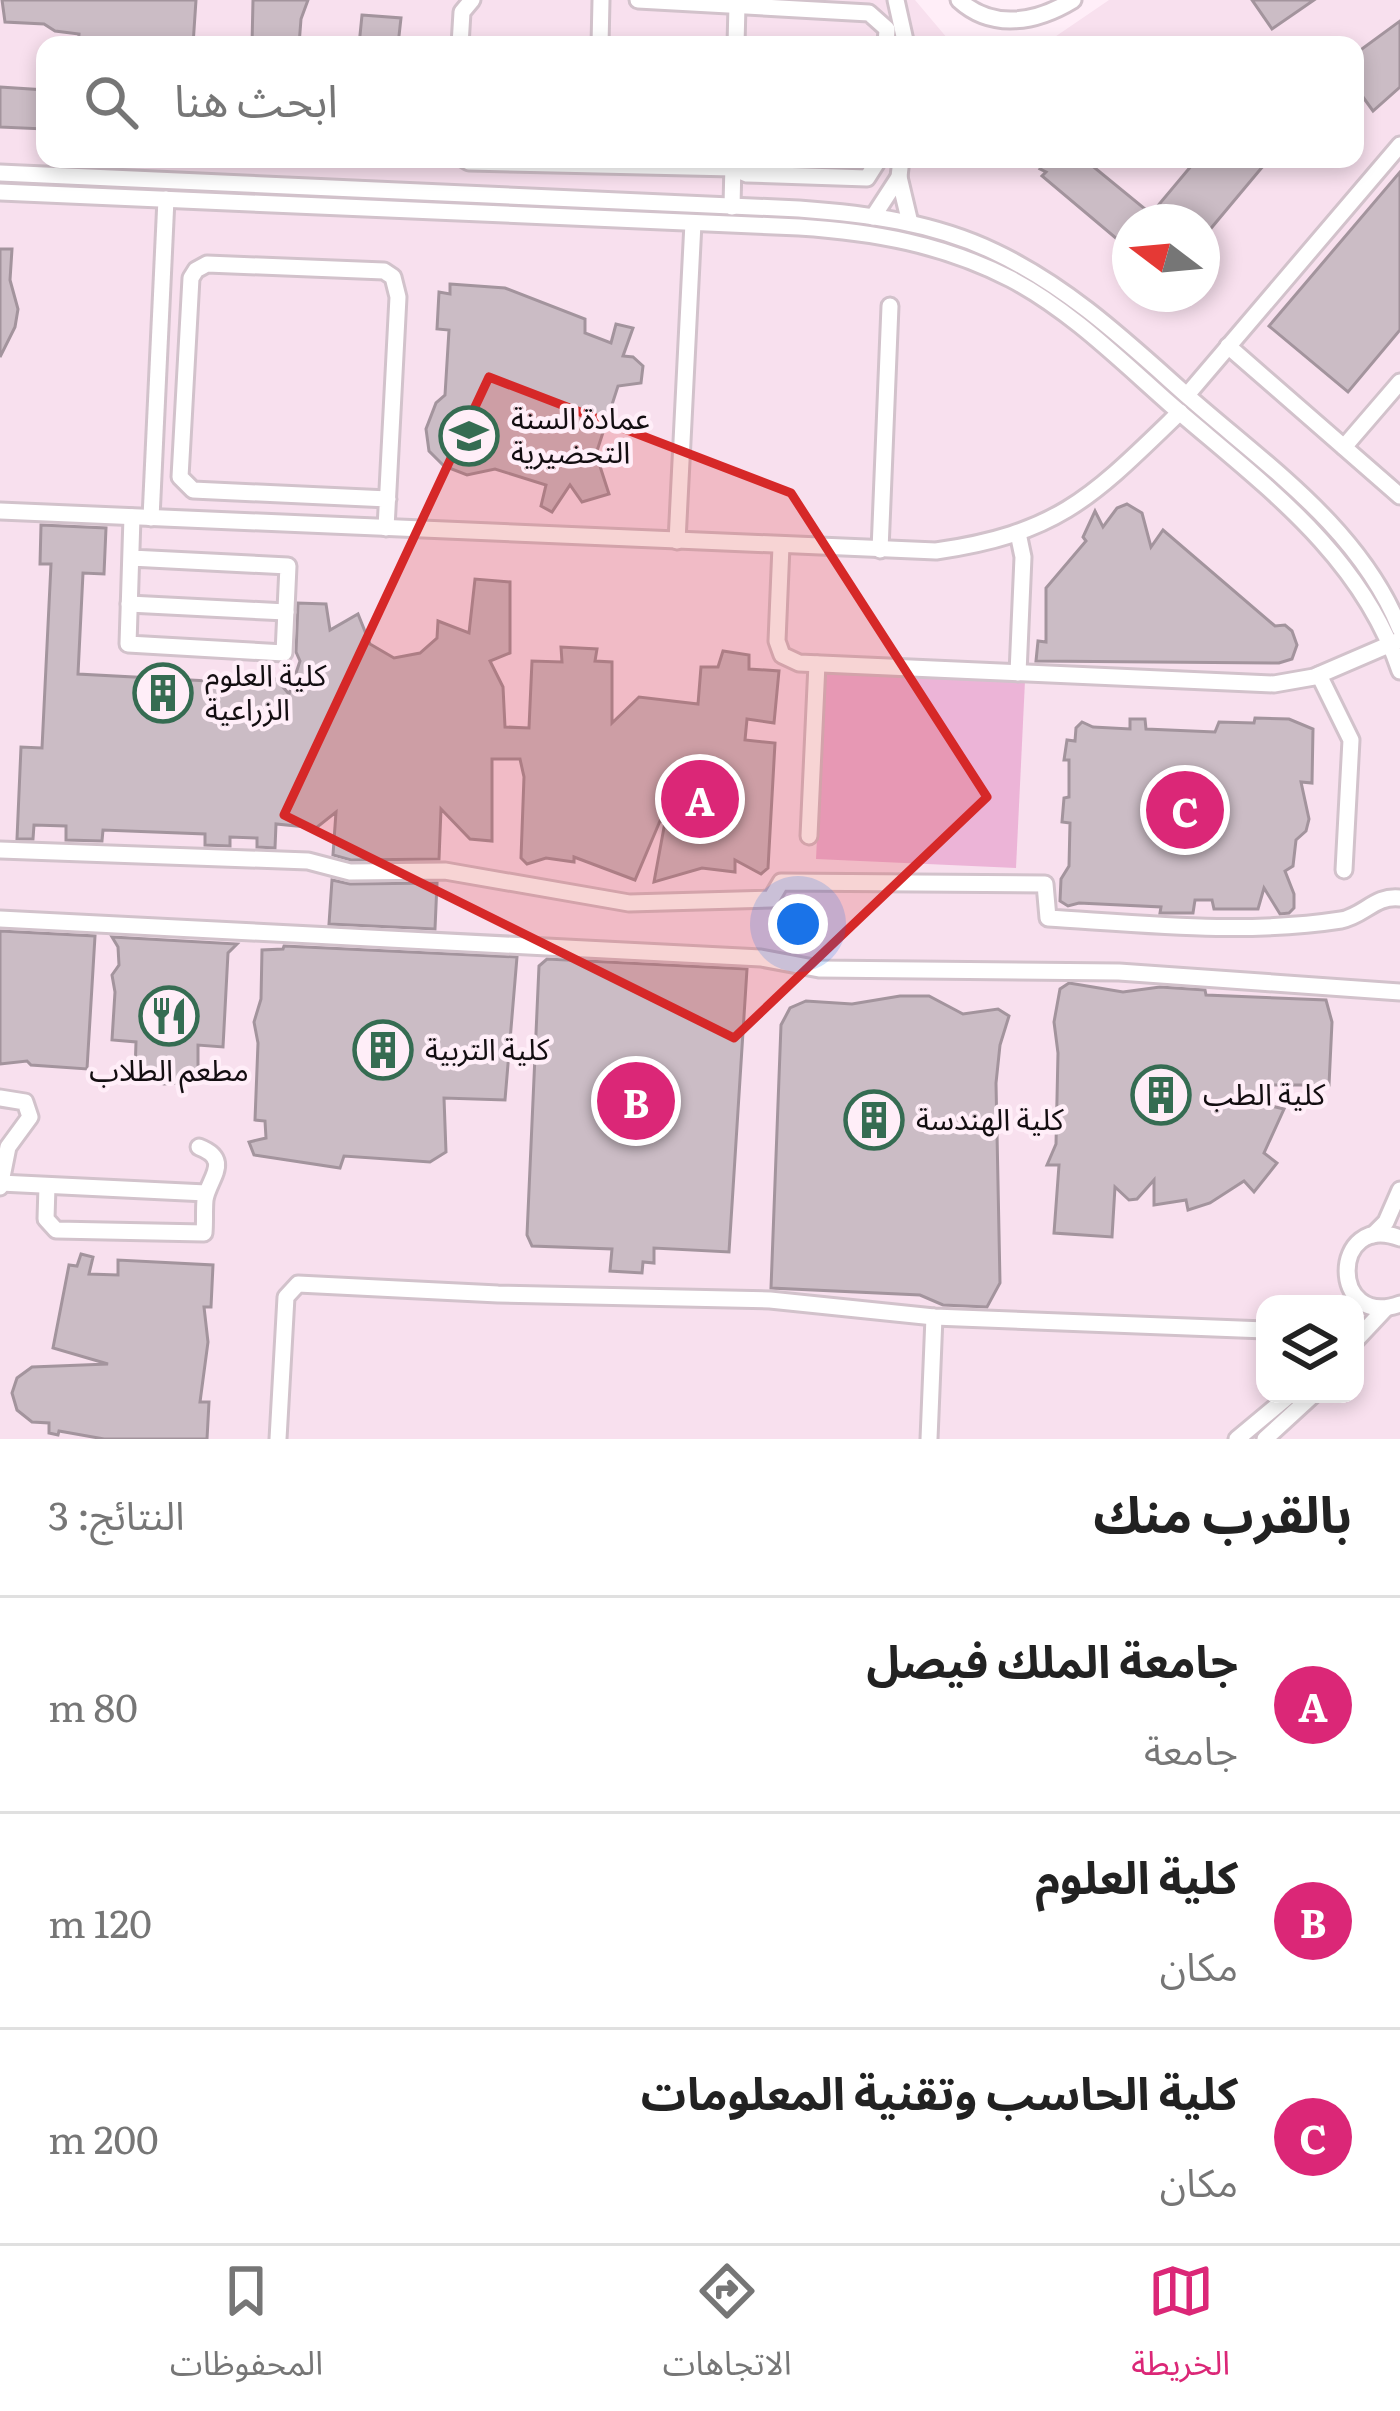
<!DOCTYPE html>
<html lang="ar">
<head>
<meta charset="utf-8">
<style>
  :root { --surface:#fff; --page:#f2f2f2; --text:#222; --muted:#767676; --line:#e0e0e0; --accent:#db2777 }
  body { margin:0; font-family:Literata,"Noto Sans Arabic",serif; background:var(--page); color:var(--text); direction:rtl }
  .controls { position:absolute; right:36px; bottom:36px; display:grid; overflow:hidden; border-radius:24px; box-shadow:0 6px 18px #0003 }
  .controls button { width:108px; height:108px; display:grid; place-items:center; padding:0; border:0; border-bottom:3px solid var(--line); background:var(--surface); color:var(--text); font:60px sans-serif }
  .compass { position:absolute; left:1112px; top:204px; width:108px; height:108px; border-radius:50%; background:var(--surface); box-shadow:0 6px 18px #0003; rotate:286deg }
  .you { position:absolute; left:798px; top:924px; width:42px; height:42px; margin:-30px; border:9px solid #fff; border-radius:50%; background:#1a73e8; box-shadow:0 0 0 18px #1a73e833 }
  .badge { display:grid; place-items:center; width:78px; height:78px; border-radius:50%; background:var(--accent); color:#fff; font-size:39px; font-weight:700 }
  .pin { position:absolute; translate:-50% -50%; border:6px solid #fff; box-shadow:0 3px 12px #0006 }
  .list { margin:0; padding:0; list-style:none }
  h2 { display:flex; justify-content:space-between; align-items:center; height:156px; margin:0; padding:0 48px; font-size:51px }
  h2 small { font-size:39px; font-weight:400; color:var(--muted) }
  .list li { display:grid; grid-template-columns:78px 1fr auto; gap:36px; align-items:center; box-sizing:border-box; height:216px; padding:0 48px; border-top:3px solid var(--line) }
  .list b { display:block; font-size:45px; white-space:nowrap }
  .list p { margin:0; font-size:39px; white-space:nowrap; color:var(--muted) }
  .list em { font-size:39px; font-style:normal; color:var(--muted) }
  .icon { flex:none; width:66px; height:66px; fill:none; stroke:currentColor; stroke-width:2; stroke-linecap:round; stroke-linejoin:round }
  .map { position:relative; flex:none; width:1400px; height:1439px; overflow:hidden; direction:ltr }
  .search { position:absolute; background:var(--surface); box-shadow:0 6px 18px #0003; left:36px; right:36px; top:36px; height:132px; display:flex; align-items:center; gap:30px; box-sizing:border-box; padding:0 42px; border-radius:24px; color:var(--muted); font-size:45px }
  .sheet { height:804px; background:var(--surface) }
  nav { display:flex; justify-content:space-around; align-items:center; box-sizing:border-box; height:168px; border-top:3px solid var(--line); background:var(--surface); font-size:33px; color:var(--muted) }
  nav a { display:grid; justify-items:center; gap:6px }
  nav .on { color:var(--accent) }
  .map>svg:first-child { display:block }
  .built { fill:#f8e0ee; fill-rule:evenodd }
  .green { fill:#ecb4d7 }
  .building { fill:#cbbcc5; stroke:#a3949d; stroke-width:3 }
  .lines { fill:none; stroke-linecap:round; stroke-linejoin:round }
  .minor-casing { stroke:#d2c2cb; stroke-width:21 }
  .minor { stroke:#fff; stroke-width:15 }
  .marked { fill:#d62828; fill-opacity:0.2; stroke:#d62828; stroke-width:9; stroke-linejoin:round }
  .labels { text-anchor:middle; stroke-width:9; stroke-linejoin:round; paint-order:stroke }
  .poi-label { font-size:30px; fill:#130e11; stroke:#ffeef8; text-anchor:start }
</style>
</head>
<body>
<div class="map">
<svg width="1400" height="1439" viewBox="0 0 1400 1439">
  <rect width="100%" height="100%" fill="#ffeef8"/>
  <!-- built -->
  <path class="built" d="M0 0H915L953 45H45V159H1355V45H1043L1109 0H1400V1439H0ZM1130 222H1202V294H1130ZM1265 1304H1355V1394H1265Z"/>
  <!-- green -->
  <path class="green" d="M825 671 1025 681 1016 868 816 859Z"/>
  <!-- building -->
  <g class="building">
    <path d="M2 0H196L193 45H78L79 34 55 31 44 24 5 22Z"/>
    <path d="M253 0H308L301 19 299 45H252Z"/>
    <path d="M1252 0H1314L1272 29Z"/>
    <path d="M362 15 401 18 398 45H359Z"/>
    <path d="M1400 21V87L1373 111 1355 86V54Z"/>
    <path d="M0 87 45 90 44 129 0 127Z"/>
    <path d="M1047 159H1084L1151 214 1197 159H1269L1202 239V222H1130V250L1042 176 1046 172 1040 169Z"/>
    <path d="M1400 172V330L1348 392 1269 326Z"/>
    <path d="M0 249H12L10 280 18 309 15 327 0 357Z"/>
    <path d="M450 284 505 288 585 319V333L611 343 616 324 633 328 623 356 633 357 643 366 641 383 618 386 596 454 609 494 582 502 570 485 552 512 541 506 546 485 495 469 467 475 444 466 429 451 426 429 436 403 445 395 449 330 437 329 439 292 450 294Z"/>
    <path d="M1127 504 1142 513 1151 547 1163 530 1275 626 1285 625 1292 631 1297 645 1292 659 1279 663 1036 661 1038 641 1046 642V588L1086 541 1083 537 1095 511 1103 527 1117 508Z"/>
    <path d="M41 525 106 528 104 574 83 573 78 674 267 684 276 679 289 694 300 661 296 652 298 603 326 604 330 630 358 614 370 644 394 658 420 653 437 638 438 621 469 633 475 579 510 582V653L490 661 503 687 505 727 529 728 532 661 562 662 561 647 597 649 595 661 612 662V723L639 697 698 704 701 667H718L723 651 749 655V669L779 671 774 723 747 719 745 740 775 743 768 868 761 874 735 860V872L702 868 654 882 665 822 660 821 635 880 574 857V862L546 858 527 864 521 858 524 777 520 759H492V841L470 839 441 809 439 859 351 860 333 855 336 812 316 828 276 824 275 848 257 847V838L230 837V846L205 845V834L103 830 102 841 66 840V826L34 825 33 839H17L21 747 42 748 51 564H40Z"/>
    <path d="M1255 718 1289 719 1313 729 1312 783 1301 782 1309 819 1306 831 1296 840 1293 866 1285 871 1294 894V908L1289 913 1280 914 1264 888 1258 909H1214L1212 900H1195L1193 913H1160L1161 907 1079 903 1068 906 1060 901 1061 879 1069 866 1070 823 1062 822 1064 798 1069 797V760H1064L1067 740 1075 741 1076 728 1082 722 1093 727 1130 729V719H1145L1146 729 1215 732 1219 722 1254 723Z"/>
    <path d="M332 880 350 884 437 883 435 929 329 924Z"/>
    <path d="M0 931 95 936 87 1069 31 1065 27 1061 0 1064Z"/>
    <path d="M112 937 237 944 228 953 223 1047 198 1045V1076L186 1075 177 1083 164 1084 146 1079 147 1072 135 1073 136 1042 112 1040 115 992 112 975 119 965 118 947Z"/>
    <path d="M284 946 517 957 505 1100 444 1098 446 1152 430 1162 344 1156 340 1168 254 1155 249 1142 266 1138 265 1121 255 1120 258 1043 254 1022 261 999 262 950 283 949Z"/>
    <path d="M547 959 747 969 729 1252 654 1248V1263L643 1262 642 1273 610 1271 612 1249 532 1246 527 1235 539 966Z"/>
    <path d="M1069 983 1123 992 1160 987 1205 990 1206 995 1326 1000 1332 1022 1329 1085H1267L1263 1104 1284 1109 1264 1153 1277 1163 1254 1192 1244 1181 1210 1203 1188 1210 1186 1200 1154 1205V1180L1137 1199 1129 1200 1115 1187 1112 1237 1054 1233 1059 1165H1047L1056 1144 1058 1053 1054 1022 1060 989Z"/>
    <path d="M900 996H929L963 1014 998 1009 1009 1016 1000 1045 996 1083 1000 1283 987 1307 943 1305 920 1295 771 1288 781 1025 790 1008 806 1001 852 1004Z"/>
    <path d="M81 1254 93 1257 89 1274 118 1275V1260L213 1265 211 1307H204L208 1342 200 1402H209L207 1439H104L59 1431 58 1435 49 1433V1423L32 1422 17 1410 12 1393 17 1378 32 1367 108 1364 53 1348 69 1265 77 1266Z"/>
  </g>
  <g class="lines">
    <!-- minor casing -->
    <g class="minor-casing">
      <g id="minor">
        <path d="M638 0 869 13 887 29 886 45"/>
        <path d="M896 0 906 45"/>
        <path d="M959 0C993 31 1037 22 1073 0"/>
        <path d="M460 45 462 12 472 0"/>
        <path d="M600 45 601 0"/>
        <path d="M736 45 737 5"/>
        <path d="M464 159 469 162 733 168 747 174 867 178 879 159"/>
        <path d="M0 173 799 209C866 214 933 222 995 252 1071 288 1130 345 1192 400 1270 468 1360 530 1400 629"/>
        <path d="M899 177 901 159"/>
        <path d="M0 192 799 227C874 232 943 244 1011 279 1070 310 1120 360 1170 404 1260 482 1361 553 1400 671"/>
        <path d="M732 207 733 162"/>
        <path d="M873 217 899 177 910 223"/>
        <path d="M1228 346 1400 496"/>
        <path d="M1187 395 1400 145"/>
        <path d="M1344 447 1400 382"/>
        <path d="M0 511 936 551C1060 533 1093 496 1180 412"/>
        <path d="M151 518 166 199"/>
        <path d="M386 528 398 297 393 277 384 271 207 264 196 270 191 278 180 477 193 490 388 499"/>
        <path d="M1018 533 1023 557 1018 673"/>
        <path d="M677 541 693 223"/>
        <path d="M781 546 777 641 782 655 799 663 1274 684 1314 677 1400 640"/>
        <path d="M880 550 890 306"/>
        <path d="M131 558 288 566 284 653 128 644 132 517"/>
        <path d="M129 604 286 612"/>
        <path d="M1319 675 1351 740 1344 870"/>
        <path d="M809 836 817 664"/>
        <path d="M0 850 308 861 350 872 445 871 629 903 771 899 781 882 1045 884 1048 918C1144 924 1244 935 1341 920 1364 916 1375 895 1400 898"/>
        <path d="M0 919 761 958 819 969 1119 972 1400 992"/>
        <path d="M0 1098 25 1102 30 1117 8 1147 0 1187"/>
        <path d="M0 1183 206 1193"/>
        <path d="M47 1186 46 1219 56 1230 204 1233C205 1222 204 1211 205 1200 208 1179 233 1160 199 1147"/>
        <path d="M1373 1235 1386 1222 1400 1190"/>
        <path d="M1400 1238C1330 1211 1329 1330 1400 1304"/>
        <path d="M1355 1341 1385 1309"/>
        <path d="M278 1439 286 1297 298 1284 498 1294 770 1300 934 1317 1265 1330"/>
        <path d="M929 1439 934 1317"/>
        <path d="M1237 1439 1291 1394"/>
        <path d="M1265 1439 1314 1394"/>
      </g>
    </g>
    <!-- minor -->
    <use href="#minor" class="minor"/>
  </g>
  <!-- marked area -->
  <path class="marked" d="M489 377 791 493 987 797 734 1038 284 815Z"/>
  <!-- icons -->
  <defs>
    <g id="university-ring" transform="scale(3)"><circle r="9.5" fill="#ffeef8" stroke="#356c52" stroke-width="1.5"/><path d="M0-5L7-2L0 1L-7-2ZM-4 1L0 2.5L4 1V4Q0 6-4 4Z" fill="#356c52"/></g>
    <g id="building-ring" transform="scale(3)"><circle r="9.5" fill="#ffeef8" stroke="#356c52" stroke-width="1.5"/><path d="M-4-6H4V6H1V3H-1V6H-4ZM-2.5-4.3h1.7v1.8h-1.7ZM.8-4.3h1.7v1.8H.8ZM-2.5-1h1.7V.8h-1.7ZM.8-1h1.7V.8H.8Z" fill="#356c52"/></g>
    <g id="restaurant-ring" transform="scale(3)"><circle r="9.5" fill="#ffeef8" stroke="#356c52" stroke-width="1.5"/><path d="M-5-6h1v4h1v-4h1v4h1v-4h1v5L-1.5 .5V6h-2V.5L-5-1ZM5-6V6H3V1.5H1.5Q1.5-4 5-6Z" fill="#356c52"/></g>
  </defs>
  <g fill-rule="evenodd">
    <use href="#university-ring" x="469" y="436"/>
    <use href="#building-ring" x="163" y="693"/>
    <use href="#restaurant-ring" x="169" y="1016"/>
    <use href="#building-ring" x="383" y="1050"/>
    <use href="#building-ring" x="1161" y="1095"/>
    <use href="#building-ring" x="874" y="1120"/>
  </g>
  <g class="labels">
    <!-- poi labels -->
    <g class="poi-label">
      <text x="511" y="429">عمادة السنة<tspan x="511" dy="34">التحضيرية</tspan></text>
      <text x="205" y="686">كلية العلوم<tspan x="205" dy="34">الزراعية</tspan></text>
      <text x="425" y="1060">كلية التربية</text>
      <text x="169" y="1081" text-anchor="middle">مطعم الطلاب</text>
      <text x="1203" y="1105">كلية الطب</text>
      <text x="916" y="1130">كلية الهندسة</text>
    </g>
  </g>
</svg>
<div class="controls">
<button><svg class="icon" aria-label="layers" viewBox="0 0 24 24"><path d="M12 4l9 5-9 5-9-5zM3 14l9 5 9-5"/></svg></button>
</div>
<svg class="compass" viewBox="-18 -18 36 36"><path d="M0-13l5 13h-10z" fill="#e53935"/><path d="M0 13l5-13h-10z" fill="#767676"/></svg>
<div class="you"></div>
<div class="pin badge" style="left:700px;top:799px">A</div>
<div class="pin badge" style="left:636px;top:1101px">B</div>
<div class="pin badge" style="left:1185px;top:810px">C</div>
<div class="search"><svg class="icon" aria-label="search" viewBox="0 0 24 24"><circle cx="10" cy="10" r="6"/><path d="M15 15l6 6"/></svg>ابحث هنا</div>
</div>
<section class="sheet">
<h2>بالقرب منك<small>النتائج: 3</small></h2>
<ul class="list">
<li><span class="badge">A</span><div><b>جامعة الملك فيصل</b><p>جامعة</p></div><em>80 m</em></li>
<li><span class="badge">B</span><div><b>كلية العلوم</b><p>مكان</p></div><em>120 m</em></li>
<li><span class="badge">C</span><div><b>كلية الحاسب وتقنية المعلومات</b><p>مكان</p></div><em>200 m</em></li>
</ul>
</section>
<nav>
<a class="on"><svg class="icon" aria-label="map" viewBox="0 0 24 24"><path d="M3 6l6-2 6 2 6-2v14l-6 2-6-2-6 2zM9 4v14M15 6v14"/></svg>الخريطة</a>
<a><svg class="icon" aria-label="directions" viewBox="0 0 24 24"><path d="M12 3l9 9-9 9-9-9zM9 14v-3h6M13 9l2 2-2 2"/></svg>الاتجاهات</a>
<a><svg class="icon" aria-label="saved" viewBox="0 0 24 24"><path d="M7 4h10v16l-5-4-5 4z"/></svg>المحفوظات</a>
</nav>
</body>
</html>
